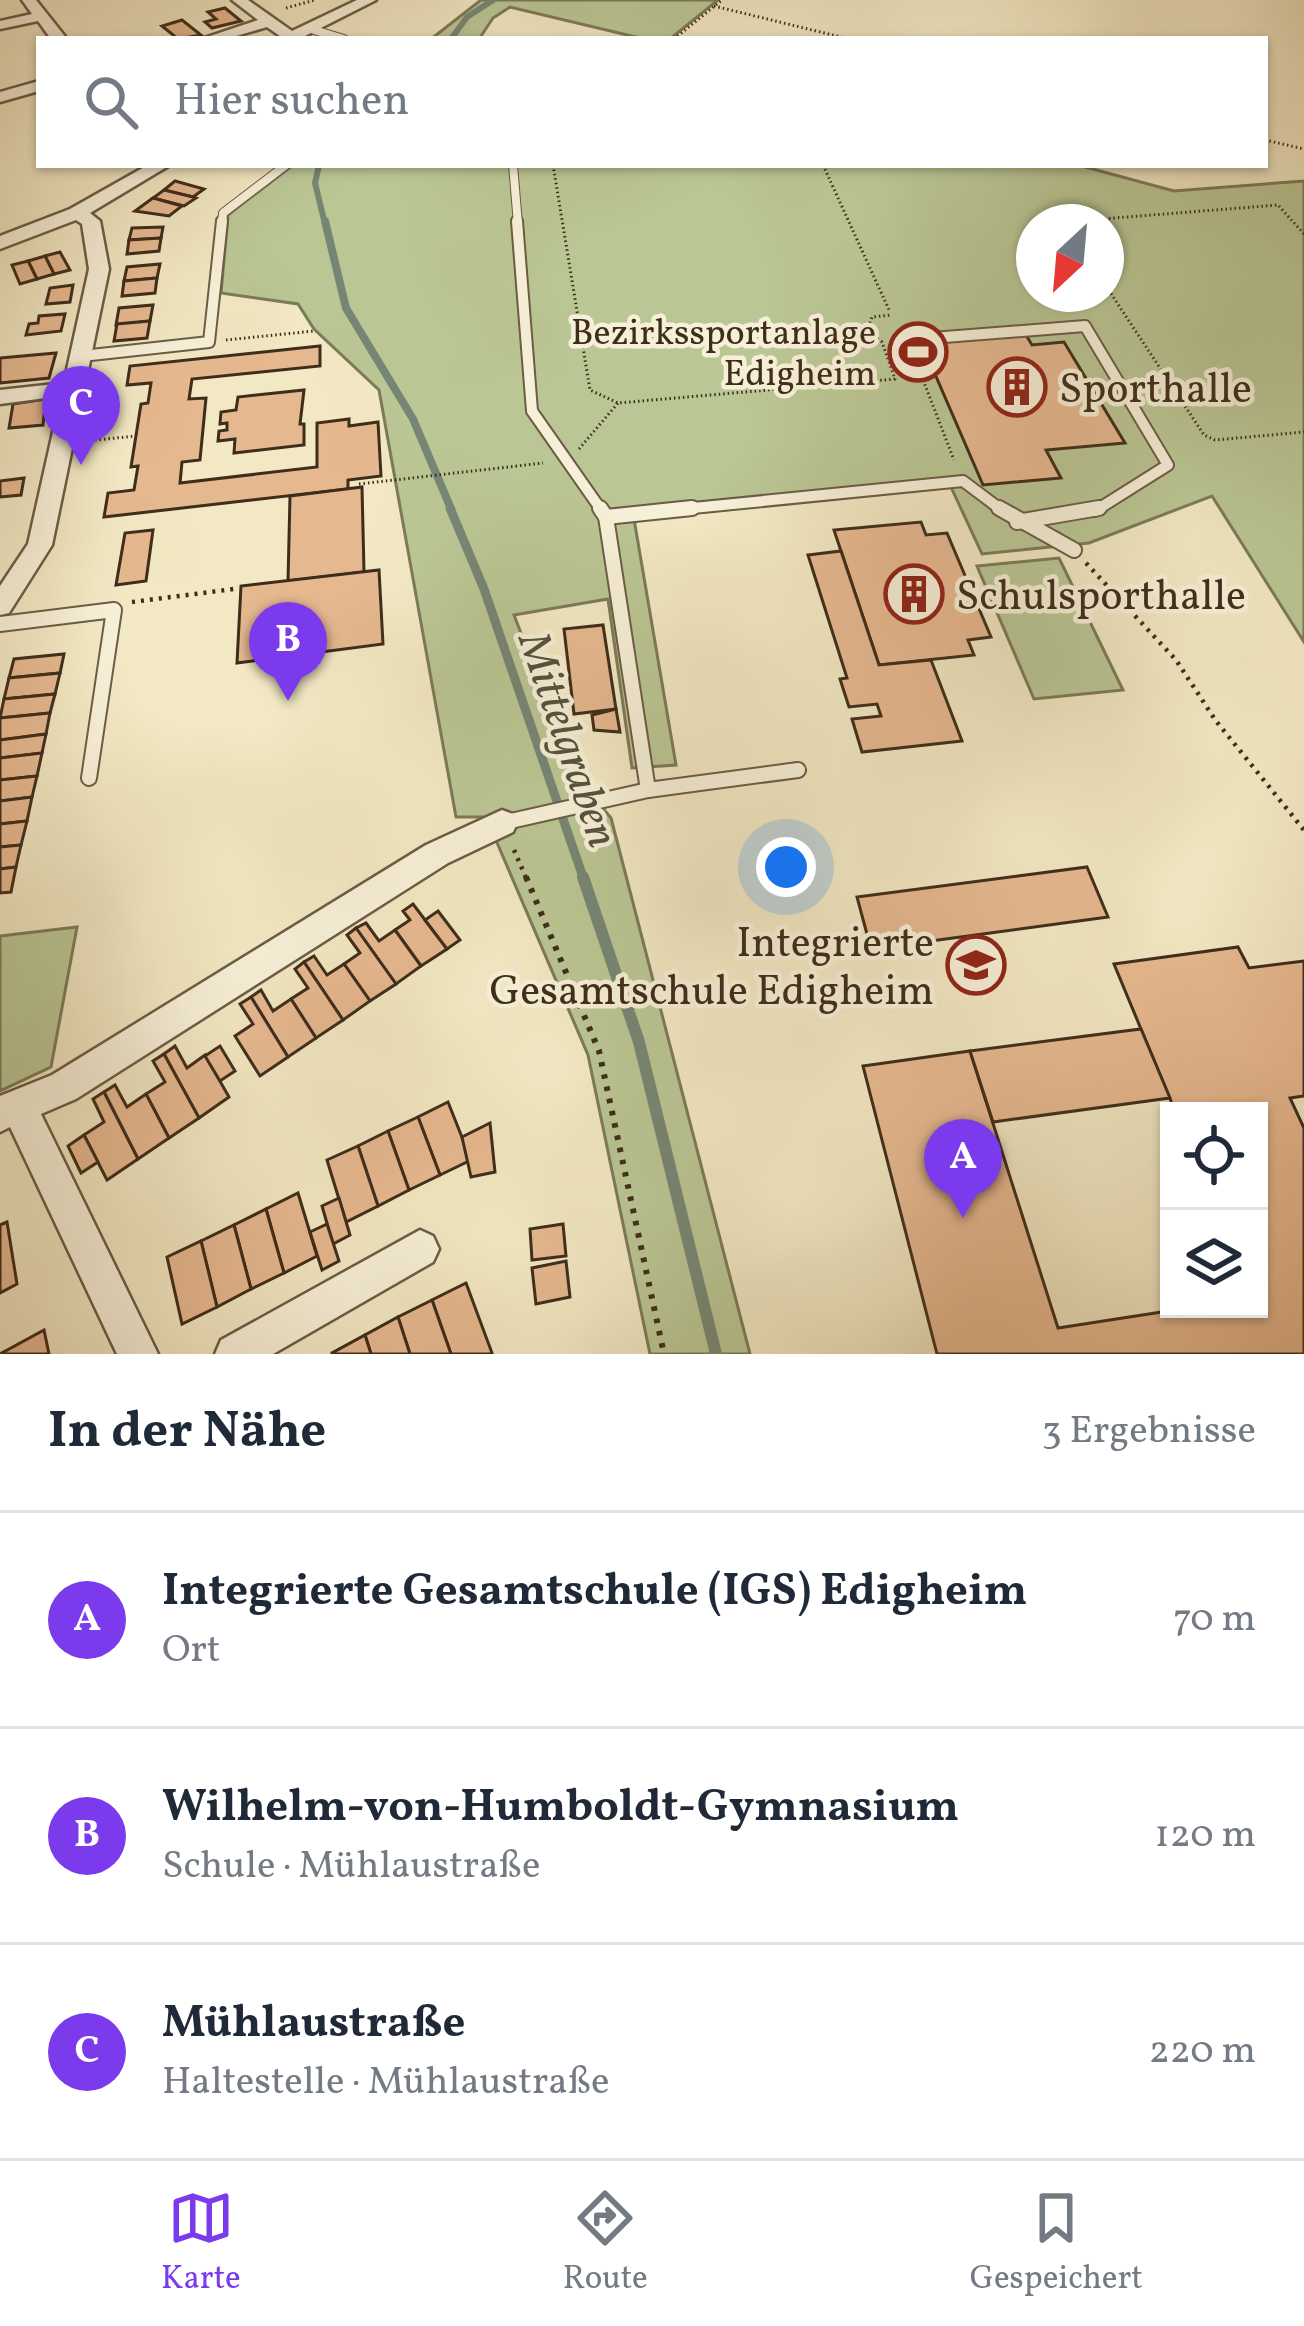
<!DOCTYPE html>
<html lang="de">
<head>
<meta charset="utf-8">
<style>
  :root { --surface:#fff; --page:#f2f2f3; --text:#1f2937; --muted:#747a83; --line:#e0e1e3; --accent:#7c3aed }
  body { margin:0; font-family:Vollkorn,serif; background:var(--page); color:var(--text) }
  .controls { position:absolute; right:36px; bottom:36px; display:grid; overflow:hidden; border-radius:0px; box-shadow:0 3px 9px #0004 }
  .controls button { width:108px; height:108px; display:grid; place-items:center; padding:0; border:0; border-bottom:3px solid var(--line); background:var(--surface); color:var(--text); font:60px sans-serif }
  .compass { position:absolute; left:1016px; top:204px; width:108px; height:108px; border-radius:50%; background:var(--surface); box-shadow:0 3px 9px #0004; rotate:206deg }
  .you { position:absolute; left:786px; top:867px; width:42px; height:42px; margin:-30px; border:9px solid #fff; border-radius:50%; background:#1a73e8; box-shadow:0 0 0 18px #1a73e833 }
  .badge { display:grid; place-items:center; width:78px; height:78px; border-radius:50%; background:var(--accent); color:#fff; font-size:39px; font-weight:700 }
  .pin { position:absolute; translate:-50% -99px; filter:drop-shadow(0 3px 6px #0008) }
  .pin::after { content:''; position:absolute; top:63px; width:42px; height:36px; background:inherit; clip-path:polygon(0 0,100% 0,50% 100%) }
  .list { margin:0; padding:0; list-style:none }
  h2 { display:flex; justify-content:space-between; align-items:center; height:156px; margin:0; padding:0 48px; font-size:51px }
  h2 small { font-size:39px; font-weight:400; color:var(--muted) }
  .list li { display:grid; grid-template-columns:78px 1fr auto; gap:36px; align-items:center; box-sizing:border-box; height:216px; padding:0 48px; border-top:3px solid var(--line) }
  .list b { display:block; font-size:45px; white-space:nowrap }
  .list p { margin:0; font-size:39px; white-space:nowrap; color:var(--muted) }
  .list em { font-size:39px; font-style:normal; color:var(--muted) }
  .icon { flex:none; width:66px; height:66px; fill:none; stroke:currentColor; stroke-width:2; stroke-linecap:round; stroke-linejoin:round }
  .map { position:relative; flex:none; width:1304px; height:1354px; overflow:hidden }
  .search { position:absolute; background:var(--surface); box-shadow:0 3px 9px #0004; left:36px; right:36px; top:36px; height:132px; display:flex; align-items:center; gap:30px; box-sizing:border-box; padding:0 42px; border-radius:0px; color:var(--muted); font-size:45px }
  .sheet { height:804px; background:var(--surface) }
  nav { display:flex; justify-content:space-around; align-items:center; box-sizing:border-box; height:168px; border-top:3px solid var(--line); background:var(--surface); font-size:33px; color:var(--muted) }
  nav a { display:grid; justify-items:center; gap:6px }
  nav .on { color:var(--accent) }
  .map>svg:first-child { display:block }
  .green { fill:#bac694; stroke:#7c7a58; stroke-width:3; fill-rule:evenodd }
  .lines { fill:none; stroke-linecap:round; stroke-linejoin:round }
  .stream-far3 { stroke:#778674; stroke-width:6 }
  .stream-far2 { stroke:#778674; stroke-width:8 }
  .stream-far1 { stroke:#778674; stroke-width:9 }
  .stream { stroke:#778674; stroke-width:12 }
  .building { fill:#e6b890; stroke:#3f2d1b; stroke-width:3 }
  .lane-far2-casing { stroke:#6c5c45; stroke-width:10 }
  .lane-far1-casing { stroke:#6c5c45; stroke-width:14 }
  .lane-casing { stroke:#6c5c45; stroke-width:18 }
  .street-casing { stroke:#6c5c45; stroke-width:5 }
  .path-far2 { stroke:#3f2d1b; stroke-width:3; stroke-dasharray:1.5 3; stroke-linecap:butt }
  .path-far1 { stroke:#3f2d1b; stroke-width:4.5; stroke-dasharray:3 6; stroke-linecap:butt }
  .path { stroke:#3f2d1b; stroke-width:6; stroke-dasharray:4.5 8; stroke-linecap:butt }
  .lane-far2 { stroke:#f7f0d8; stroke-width:8 }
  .lane-far1 { stroke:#f7f0d8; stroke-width:10 }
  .lane { stroke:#f7f0d8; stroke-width:14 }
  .street { fill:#f7f0d8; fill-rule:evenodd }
  .labels { text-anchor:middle; stroke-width:9; stroke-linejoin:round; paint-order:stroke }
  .far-poi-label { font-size:36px; fill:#3f2d1b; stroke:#f7f0d8; text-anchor:end }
  .poi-label { font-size:42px; fill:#3f2d1b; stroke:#f7f0d8; text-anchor:start }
  .water-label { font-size:45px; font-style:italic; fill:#565240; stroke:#f7f0d8 }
</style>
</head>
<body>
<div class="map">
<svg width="1304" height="1354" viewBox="0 0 1304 1354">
  <rect width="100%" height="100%" fill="#f2e8c3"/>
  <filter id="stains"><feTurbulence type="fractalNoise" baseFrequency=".00167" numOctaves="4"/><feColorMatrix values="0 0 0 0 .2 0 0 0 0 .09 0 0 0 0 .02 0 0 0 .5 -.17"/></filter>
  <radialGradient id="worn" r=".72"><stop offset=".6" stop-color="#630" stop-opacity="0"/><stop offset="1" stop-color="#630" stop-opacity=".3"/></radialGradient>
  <!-- green -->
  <g class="green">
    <path d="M481 0H718L670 39H644L510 7 493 18 479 39H431Z"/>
    <path d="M293 165H1078L1174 191 1304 181V642L1212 496 1089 543 982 554 951 487 634 519 676 765 632 768 608 599 514 615 576 776 611 818 750 1354H650L588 1055 486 817H456L379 390 314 329 298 304 221 293 228 215ZM1034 222H1106V294H1034Z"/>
    <path d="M1059 558 1123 690 1034 699 977 566Z"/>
    <path d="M77 927 51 1067 0 1091V936Z"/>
  </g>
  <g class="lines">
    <!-- stream-far3 -->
    <g class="stream-far3">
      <path d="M451 39 467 17 493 0"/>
      <path d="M319 165 315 183 325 224"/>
    </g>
    <!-- stream-far2 -->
    <path class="stream-far2" d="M325 221 346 308 413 419 452 511"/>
    <!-- stream-far1 -->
    <path class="stream-far1" d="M450 508 484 589 584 880"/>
    <!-- stream -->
    <path class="stream" d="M583 877 639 1042 716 1354"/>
  </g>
  <!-- building -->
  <g class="building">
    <path d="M225 8 241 21 212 28 205 22 216 19 208 12Z"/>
    <path d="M182 20 201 35 178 39 162 26Z"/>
    <path d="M175 181 204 189 193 197 164 190Z"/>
    <path d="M164 190 193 197 196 198 184 206 153 198Z"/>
    <path d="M153 198 182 206 169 216 135 211Z"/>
    <path d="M163 227 161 238 129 240 132 228Z"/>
    <path d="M161 238 159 251 127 254 129 240Z"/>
    <path d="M60 252 70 270 54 274 45 256Z"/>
    <path d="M45 256 54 274 37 279 28 261Z"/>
    <path d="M28 261 37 279 20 284 12 265Z"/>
    <path d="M160 264 157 278 124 281 127 267Z"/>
    <path d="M157 278 155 293 122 296 124 281Z"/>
    <path d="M73 285 70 302 46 304 50 288Z"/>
    <path d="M153 305 150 321 116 325 119 308Z"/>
    <path d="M65 314 61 331 26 335 29 324 38 323 39 316Z"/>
    <path d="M150 321 147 338 114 341 117 324Z"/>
    <path d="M1026 335 1032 345 1064 342 1125 443 1046 450 1061 478 983 485 922 344Z"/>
    <path d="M320 346V366L192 379 189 399 206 398 200 460 182 462 180 483 317 467V423L349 419V426L378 422 381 476 348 480V489L104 517 108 493 134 490 138 466 131 467 141 404 148 403 151 383 127 385 130 366Z"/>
    <path d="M56 353 49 378 0 383V358Z"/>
    <path d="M304 390 300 424H304V445L234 453 235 439 218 441 219 431 227 430V423L220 424 221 412 236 410 238 397Z"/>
    <path d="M46 399 43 425 9 428 13 404Z"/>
    <path d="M24 478 21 495 0 497V481Z"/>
    <path d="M362 487 364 572 288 581 290 496Z"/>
    <path d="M921 522 926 535 947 533 991 637 968 640 974 655 879 665 834 530Z"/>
    <path d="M153 530 146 581 116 585 125 533Z"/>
    <path d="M841 551 879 665 931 660 962 741 862 752 852 719 881 716 877 704 849 707 840 679 847 678 808 555Z"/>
    <path d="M379 570 383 644 237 663 241 586Z"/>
    <path d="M603 625 616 709 574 714 564 629Z"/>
    <path d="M64 654 60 673 9 678 14 659Z"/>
    <path d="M60 673 55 694 4 699 9 678Z"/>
    <path d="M55 694 50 713 0 718 4 699Z"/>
    <path d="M616 709 620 732 594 730 592 715Z"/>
    <path d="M50 713 46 734 0 740V718Z"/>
    <path d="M46 734 42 753 0 758V740Z"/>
    <path d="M42 753 37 776 0 780V758Z"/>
    <path d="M37 776 32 797 0 801V780Z"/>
    <path d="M32 797 27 821 0 824V801Z"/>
    <path d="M27 821 21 845 0 847V824Z"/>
    <path d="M21 845 16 867 0 869V847Z"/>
    <path d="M16 867 11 892 0 893V869Z"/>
    <path d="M1087 867 1108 917 871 949 857 897Z"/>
    <path d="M413 904 447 949 421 966 395 930 410 920 403 911Z"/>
    <path d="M438 911 460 940 447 949 425 920Z"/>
    <path d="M366 923 379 941 395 930 421 966 396 984 356 928Z"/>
    <path d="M356 928 396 984 370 1001 344 964 360 953 347 935Z"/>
    <path d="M1238 947 1249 968 1304 961V1096L1290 1098 1304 1128V1354H937L863 1066 970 1051 1058 1328 1181 1309H1259V1111H1175L1114 964Z"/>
    <path d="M314 956 327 975 344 964 370 1001 343 1020 304 962Z"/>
    <path d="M304 962 343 1020 316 1038 291 999 308 988 295 969Z"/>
    <path d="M261 990 273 1011 291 999 316 1038 288 1057 251 997Z"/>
    <path d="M251 997 288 1057 260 1076 235 1036 253 1024 240 1004Z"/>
    <path d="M1141 1029 1170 1098 993 1122 970 1051Z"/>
    <path d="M175 1046 187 1068 205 1055 229 1097 199 1118 164 1054Z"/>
    <path d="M220 1046 235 1071 220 1081 205 1056Z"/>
    <path d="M164 1054 199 1118 169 1138 146 1094 165 1082 153 1061Z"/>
    <path d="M115 1085 127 1107 146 1094 169 1138 138 1159 104 1092Z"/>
    <path d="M104 1092 138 1159 107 1180 84 1135 104 1122 93 1099Z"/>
    <path d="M448 1102 471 1160 440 1175 418 1117Z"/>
    <path d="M418 1117 440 1175 409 1190 388 1131Z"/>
    <path d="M490 1123 495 1172 471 1177 462 1137Z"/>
    <path d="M388 1131 409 1190 378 1206 358 1146Z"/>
    <path d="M84 1135 98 1162 81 1173 68 1146Z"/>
    <path d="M358 1146 378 1206 346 1222 327 1160Z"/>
    <path d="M298 1193 317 1256 284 1273 266 1209Z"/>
    <path d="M339 1198 350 1235 333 1244 322 1206Z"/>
    <path d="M266 1209 284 1273 251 1289 234 1225Z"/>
    <path d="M7 1222 17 1284 0 1293V1225Z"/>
    <path d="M327 1224 339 1261 322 1270 310 1232Z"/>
    <path d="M563 1224 566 1256 532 1260 530 1229Z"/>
    <path d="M234 1225 251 1289 217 1307 201 1241Z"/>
    <path d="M201 1241 217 1307 182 1324 167 1257Z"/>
    <path d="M566 1261 570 1297 536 1304 532 1268Z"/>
    <path d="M466 1283 492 1353 491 1354H451L432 1300Z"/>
    <path d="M432 1300 451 1354H410L398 1317Z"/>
    <path d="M398 1317 410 1354H371L365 1335Z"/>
    <path d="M44 1330 49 1354H0Z"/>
    <path d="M365 1335 371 1354H332V1353Z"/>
  </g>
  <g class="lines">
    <!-- lane-far2 casing -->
    <g class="lane-far2-casing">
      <g id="lane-far2">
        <path d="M314 30 344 39"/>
        <path d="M513 165 518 224"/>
        <path d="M222 224 223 213 286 165"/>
      </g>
    </g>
    <!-- lane-far1 casing -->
    <g class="lane-far1-casing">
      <g id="lane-far1">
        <path d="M517 221 532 411 602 511"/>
        <path d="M906 340 1085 326 1168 465 1095 511"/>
        <path d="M82 356 209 342 222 221"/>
        <path d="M663 511 963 481 1003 511"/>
      </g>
    </g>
    <!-- lane casing -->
    <g class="lane-casing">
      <g id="lane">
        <path d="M600 508 606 517 648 790"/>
        <path d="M999 508 1074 550"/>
        <path d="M606 517 692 508"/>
        <path d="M1017 522 1099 508"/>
        <path d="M0 624 114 610 89 778"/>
        <path d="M502 823 648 790 798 770"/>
      </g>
    </g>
    <!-- street casing -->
    <g class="street-casing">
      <g id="street">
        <path d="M22 0H36L67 39H51L38 21 0 29V21L32 14Z"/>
        <path d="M232 0H248L292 31 357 0H376L299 39H284L267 27 226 39H201L258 20Z"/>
        <path d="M39 81V91L0 102V92Z"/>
        <path d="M148 165H170L90 213 100 221 109 269 52 545 9 613 0 615V586L28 544 61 396 0 404V390L64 383 89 269 82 224 76 220 0 249V236L70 209Z"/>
        <path d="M502 810 513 814 517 823 513 832 448 863 76 1099 41 1114 158 1354H117L10 1127 0 1132V1096L52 1075 426 845Z"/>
        <path d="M420 1230 433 1236 439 1249 433 1262 273 1354H215L221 1340Z"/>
      </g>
    </g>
    <!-- path-far2 -->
    <g class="path-far2">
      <path d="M714 6 849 39"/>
      <path d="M286 8 315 0"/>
      <path d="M674 39 722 0"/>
      <path d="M1265 140 1304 149"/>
      <path d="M553 165 590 390 618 403 895 379 882 342 867 331 872 317 891 315"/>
      <path d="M823 165 890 312"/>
      <path d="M1064 222 1278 205 1304 234"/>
      <path d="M1106 286 1204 435 1215 440 1304 432"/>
      <path d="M226 340 314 331"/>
      <path d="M915 359 954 460"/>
      <path d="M86 441 136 436"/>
      <path d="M579 449 618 403"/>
      <path d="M359 484 543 463"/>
    </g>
    <!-- path-far1 -->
    <g class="path-far1">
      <path d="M1086 563 1176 660 1216 721 1304 830"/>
      <path d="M132 602 234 589"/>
      <path d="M514 850 527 880"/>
    </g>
    <!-- path -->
    <path class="path" d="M526 877 599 1051 664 1354"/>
    <!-- lane-far2 -->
    <use href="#lane-far2" class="lane-far2"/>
    <!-- lane-far1 -->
    <use href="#lane-far1" class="lane-far1"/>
    <!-- lane -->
    <use href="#lane" class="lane"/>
    <!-- street -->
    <use href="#street" class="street"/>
  </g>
  <!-- icons -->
  <defs>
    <g id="stadium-ring" transform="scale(3)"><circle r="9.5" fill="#f7f0d8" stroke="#8f2418" stroke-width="1.5"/><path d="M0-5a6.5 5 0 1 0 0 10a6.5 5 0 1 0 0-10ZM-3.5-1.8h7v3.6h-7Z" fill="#8f2418"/></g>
    <g id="building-ring" transform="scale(3)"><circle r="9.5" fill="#f7f0d8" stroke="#8f2418" stroke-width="1.5"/><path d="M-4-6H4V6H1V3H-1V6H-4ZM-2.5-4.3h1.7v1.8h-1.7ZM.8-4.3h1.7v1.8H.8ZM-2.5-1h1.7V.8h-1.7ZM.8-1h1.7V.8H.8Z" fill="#8f2418"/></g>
    <g id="school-ring" transform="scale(3)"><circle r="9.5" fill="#f7f0d8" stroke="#8f2418" stroke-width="1.5"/><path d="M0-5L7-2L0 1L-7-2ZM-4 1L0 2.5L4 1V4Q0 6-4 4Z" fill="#8f2418"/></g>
  </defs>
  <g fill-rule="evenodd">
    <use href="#stadium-ring" x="918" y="352"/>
    <use href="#building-ring" x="1017" y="387"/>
    <use href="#building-ring" x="914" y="594"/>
    <use href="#school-ring" x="976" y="965"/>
  </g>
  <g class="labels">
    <!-- far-poi labels -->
    <g class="far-poi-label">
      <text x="876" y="344">Bezirkssportanlage<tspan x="876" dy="41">Edigheim</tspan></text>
    </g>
    <!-- poi labels -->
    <g class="poi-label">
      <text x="1059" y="402">Sporthalle</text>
      <text x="956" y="609">Schulsporthalle</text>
      <text x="934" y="956" text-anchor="end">Integrierte<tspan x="934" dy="48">Gesamtschule Edigheim</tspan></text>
    </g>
    <!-- water labels -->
    <g class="water-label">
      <text transform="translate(570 739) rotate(71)" y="16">Mittelgraben</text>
    </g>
  </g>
  <rect width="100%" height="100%" filter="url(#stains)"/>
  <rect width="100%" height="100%" fill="url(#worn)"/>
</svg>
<div class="controls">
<button><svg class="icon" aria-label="locate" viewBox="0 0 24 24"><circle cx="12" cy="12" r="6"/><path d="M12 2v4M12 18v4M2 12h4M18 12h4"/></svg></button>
<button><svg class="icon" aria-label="layers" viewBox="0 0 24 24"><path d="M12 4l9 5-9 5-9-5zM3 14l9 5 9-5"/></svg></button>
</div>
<svg class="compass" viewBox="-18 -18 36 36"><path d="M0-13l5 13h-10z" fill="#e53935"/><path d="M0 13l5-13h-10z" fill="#747a83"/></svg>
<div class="you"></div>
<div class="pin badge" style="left:963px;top:1218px">A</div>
<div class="pin badge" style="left:288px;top:701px">B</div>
<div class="pin badge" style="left:81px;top:465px">C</div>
<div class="search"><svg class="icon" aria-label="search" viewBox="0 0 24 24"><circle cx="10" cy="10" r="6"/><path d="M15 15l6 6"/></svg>Hier suchen</div>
</div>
<section class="sheet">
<h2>In der Nähe<small>3 Ergebnisse</small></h2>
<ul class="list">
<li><span class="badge">A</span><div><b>Integrierte Gesamtschule (IGS) Edigheim</b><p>Ort</p></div><em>70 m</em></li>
<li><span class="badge">B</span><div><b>Wilhelm-von-Humboldt-Gymnasium</b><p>Schule · Mühlaustraße</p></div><em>120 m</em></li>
<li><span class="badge">C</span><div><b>Mühlaustraße</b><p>Haltestelle · Mühlaustraße</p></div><em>220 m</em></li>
</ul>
</section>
<nav>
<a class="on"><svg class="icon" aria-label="map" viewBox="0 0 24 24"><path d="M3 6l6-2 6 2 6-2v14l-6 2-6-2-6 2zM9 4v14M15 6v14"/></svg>Karte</a>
<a><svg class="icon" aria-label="directions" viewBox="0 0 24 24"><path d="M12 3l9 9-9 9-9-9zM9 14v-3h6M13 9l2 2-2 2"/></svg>Route</a>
<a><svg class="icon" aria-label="saved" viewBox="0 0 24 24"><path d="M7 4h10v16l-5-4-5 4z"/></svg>Gespeichert</a>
</nav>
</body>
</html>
